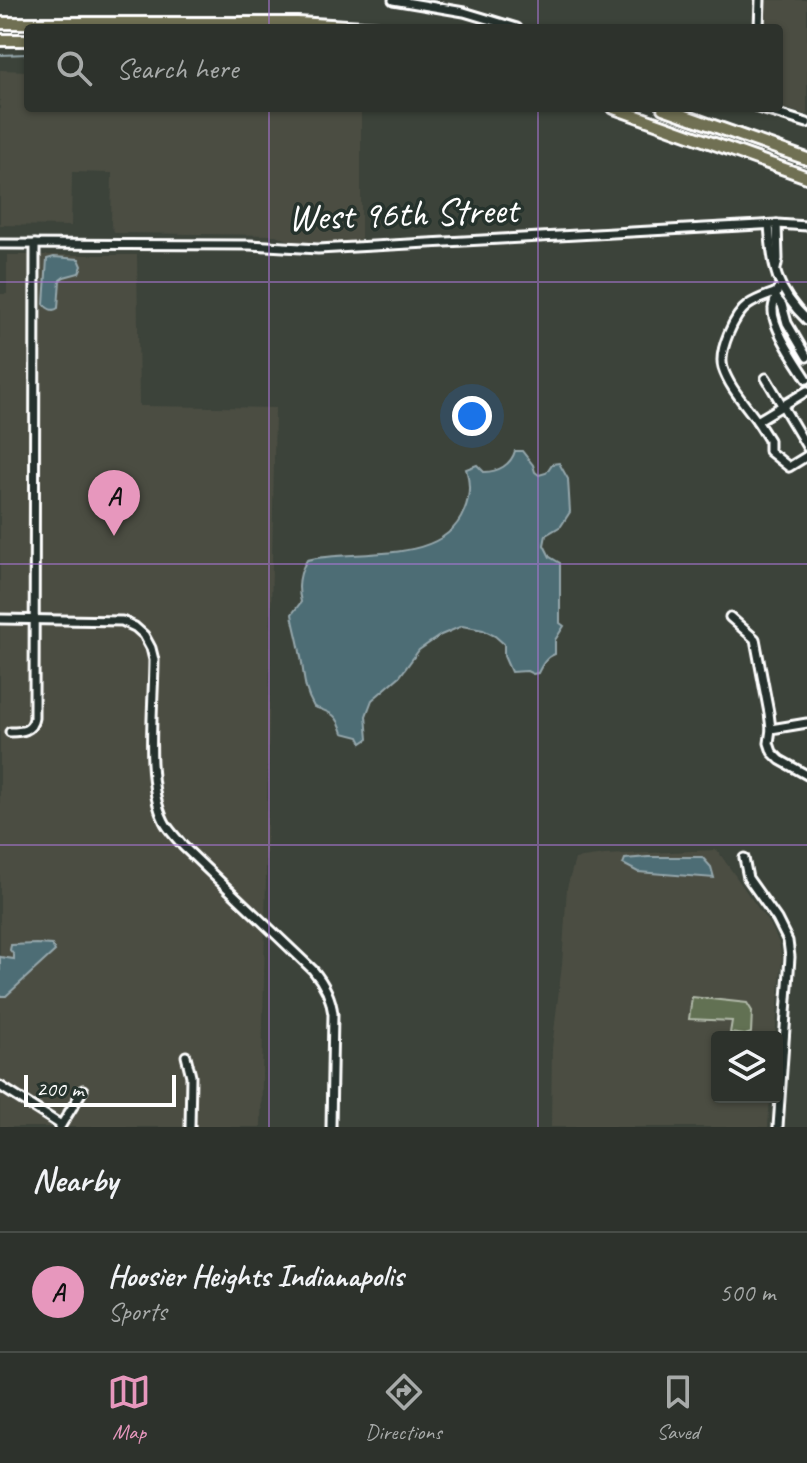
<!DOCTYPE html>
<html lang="en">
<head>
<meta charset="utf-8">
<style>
  :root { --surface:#2d322c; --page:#353a34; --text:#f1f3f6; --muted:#a7aaa9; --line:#484d48; --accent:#e797bd }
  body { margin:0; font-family:Caveat,sans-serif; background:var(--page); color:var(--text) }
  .controls { position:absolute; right:24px; bottom:24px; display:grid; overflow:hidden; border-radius:8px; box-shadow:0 2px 6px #0004 }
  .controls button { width:72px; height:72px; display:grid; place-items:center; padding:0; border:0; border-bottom:2px solid var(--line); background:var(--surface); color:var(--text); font:40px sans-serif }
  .scale { position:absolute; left:24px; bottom:20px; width:152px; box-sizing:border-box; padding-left:8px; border:4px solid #fff; border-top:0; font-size:22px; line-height:28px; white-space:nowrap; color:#fff; -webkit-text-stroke:6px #26332d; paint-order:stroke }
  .you { position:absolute; left:472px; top:416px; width:28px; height:28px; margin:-20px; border:6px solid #fff; border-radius:50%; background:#1a73e8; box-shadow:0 0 0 12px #1a73e833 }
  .badge { display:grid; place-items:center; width:52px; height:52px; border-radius:50%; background:var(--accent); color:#111; font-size:26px; font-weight:700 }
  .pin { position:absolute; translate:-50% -66px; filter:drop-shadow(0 2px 4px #0008) }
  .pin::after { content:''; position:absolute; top:42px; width:28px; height:24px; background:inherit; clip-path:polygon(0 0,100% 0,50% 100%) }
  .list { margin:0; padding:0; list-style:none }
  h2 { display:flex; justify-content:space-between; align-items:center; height:104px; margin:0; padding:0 32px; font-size:34px }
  h2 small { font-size:26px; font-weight:400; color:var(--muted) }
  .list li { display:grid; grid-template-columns:52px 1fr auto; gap:24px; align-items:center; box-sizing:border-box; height:120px; padding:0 32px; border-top:2px solid var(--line) }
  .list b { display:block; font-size:30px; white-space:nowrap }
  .list p { margin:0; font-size:26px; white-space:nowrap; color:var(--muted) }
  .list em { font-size:26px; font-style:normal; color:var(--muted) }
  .icon { flex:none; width:44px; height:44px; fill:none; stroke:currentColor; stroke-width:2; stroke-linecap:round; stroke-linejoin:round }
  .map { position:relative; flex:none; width:807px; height:1127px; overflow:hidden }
  .search { position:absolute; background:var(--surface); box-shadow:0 2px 6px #0004; left:24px; right:24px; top:24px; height:88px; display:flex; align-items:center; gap:20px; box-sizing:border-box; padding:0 28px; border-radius:8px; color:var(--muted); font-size:30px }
  .sheet { height:224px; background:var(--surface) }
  nav { display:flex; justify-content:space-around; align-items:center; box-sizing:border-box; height:112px; border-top:2px solid var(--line); background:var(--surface); font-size:22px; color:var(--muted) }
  nav a { display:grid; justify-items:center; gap:4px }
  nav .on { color:var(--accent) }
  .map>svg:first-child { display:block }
  .built { fill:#4c4e43 }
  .green { fill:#627152; stroke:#b0b8a8; stroke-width:2 }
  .water { fill:#4e6d75; stroke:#95a7ac; stroke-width:2 }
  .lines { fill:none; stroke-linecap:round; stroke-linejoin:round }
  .stream { stroke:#95a7ac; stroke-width:2 }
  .minor-casing { stroke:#fff; stroke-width:13 }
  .highway-casing { stroke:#fff; stroke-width:16 }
  .minor { stroke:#26332d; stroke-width:7 }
  .highway { stroke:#706f52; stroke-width:10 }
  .grid { fill:none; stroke:#a976d5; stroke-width:2; stroke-opacity:0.55 }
  .labels { text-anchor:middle; stroke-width:7; stroke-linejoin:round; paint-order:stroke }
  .street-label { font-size:38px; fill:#fff; stroke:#26332d }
</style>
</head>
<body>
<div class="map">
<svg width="807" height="1127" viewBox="0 0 807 1127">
  <rect width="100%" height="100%" fill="#3c433a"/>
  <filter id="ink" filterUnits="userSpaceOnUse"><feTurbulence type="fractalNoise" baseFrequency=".0125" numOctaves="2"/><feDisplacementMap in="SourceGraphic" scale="16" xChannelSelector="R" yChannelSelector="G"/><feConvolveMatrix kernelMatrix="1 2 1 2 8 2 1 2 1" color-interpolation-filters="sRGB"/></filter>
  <g filter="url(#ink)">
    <!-- built -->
    <g class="built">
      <path d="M766 0H807V115L780 107 779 28H765Z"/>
      <path d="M0 70 28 71V108H361V239L350 242H293L276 235 115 233 111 225 112 173 72 172 71 226 0 225Z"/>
      <path d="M7 255H137L139 406 275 408 261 1127H0V294H7Z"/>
      <path d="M717 850 772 928 779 943 782 959 775 1037H717V1097H770L768 1127H551L552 1048 562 965 567 888 575 859 605 855Z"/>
    </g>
    <!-- green -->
    <path class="green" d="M692 997 747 1003 752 1011 751 1033 745 1035 730 1033 732 1021 689 1019Z"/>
    <!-- water -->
    <g class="water">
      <path d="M54 257 79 259 82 266 79 273 64 277 60 280 58 308C53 312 47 309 44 304L47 259Z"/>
      <path d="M515 451H522L533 465 535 472 539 475 546 473 552 464 559 463 568 479 570 512 561 526 546 535 544 545 550 557 560 563V623L564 626 555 640V654C546 657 542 665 538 673L533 674 527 671 511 672 504 656V644L495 636 483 630 462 626 441 635 419 650 400 676 372 700 366 716 368 739 362 743 359 737 343 733C337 714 332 713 314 707 302 686 305 675 300 652 298 639 294 627 292 614L301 602C297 587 299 573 307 560 353 548 442 567 464 511 470 497 471 484 466 469L477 465 484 472C498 472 511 465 515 451Z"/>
      <path d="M648 857H702L711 867 714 878 638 872 623 864 625 859Z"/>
      <path d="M36 944 52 945 55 951 6 996H0V957L14 959V955L10 950 11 945Z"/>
    </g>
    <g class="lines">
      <!-- stream -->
      <path class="stream" d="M0 55 28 54"/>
      <!-- minor casing -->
      <g class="minor-casing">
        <g id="minor">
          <path d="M393 0 464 12 517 28"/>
          <path d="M759 28 760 0"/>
          <path d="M758 108 807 123"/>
          <path d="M769 225C772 267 776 290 807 320"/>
          <path d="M0 244 250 245 318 249 777 224 807 226"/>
          <path d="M776 269 778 259 777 224"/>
          <path d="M777 290C777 297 773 303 773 309 772 328 797 363 807 379"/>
          <path d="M777 292C767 296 756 299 748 305 734 315 718 351 723 368 729 387 745 404 757 421L807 391"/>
          <path d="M777 299 782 305 787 323 807 357"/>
          <path d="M766 378 807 447"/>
          <path d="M757 421 769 440V451L789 467 807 456"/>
          <path d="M730 617 755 639 769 713 771 729 769 743 772 752 780 760 807 775"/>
          <path d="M0 619 122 621 135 627 144 635 151 648 154 660C154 705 144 781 164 821 168 830 177 838 183 846L313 970C324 983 331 996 333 1014L331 1127"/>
          <path d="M771 729 807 723"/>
          <path d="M10 732C22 732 32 731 34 718L35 244"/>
          <path d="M744 858 748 878 777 919 788 941 790 957 778 1127"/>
          <path d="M186 1056 191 1076 190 1127"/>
          <path d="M0 1086 61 1125"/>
          <path d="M60 1127 83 1090"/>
        </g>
      </g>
      <!-- highway casing -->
      <g class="highway-casing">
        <g id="highway">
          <path d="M0 23H297L380 28"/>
          <path d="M0 40H28"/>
          <path d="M614 108 807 177"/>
          <path d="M663 108 807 159"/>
        </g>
      </g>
      <!-- minor -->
      <use href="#minor" class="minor"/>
      <!-- highway -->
      <use href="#highway" class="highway"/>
    </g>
  </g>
  <!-- grid -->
  <path class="grid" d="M269 0V28M538 0V28M269 108V1127M538 108V1127M0 282H807M0 564H807M0 845H807"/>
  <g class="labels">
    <!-- street labels -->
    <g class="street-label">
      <text transform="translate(403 213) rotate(-2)" y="13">West 96th Street</text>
    </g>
  </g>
</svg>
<div class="controls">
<button><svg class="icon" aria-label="layers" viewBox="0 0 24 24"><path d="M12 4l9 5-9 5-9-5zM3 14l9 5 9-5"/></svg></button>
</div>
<div class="scale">200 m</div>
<div class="you"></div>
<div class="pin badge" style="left:114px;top:536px">A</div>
<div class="search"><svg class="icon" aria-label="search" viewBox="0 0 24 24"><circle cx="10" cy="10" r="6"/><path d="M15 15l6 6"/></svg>Search here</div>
</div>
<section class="sheet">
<h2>Nearby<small></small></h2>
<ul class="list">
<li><span class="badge">A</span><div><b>Hoosier Heights Indianapolis</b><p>Sports</p></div><em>500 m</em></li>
</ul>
</section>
<nav>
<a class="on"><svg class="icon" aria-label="map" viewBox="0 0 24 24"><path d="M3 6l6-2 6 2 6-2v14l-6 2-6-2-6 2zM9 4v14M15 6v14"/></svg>Map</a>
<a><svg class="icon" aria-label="directions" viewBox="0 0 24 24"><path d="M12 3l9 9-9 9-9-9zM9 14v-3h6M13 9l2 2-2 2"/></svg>Directions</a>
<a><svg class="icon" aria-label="saved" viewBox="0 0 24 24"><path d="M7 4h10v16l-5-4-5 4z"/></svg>Saved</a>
</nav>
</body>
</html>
